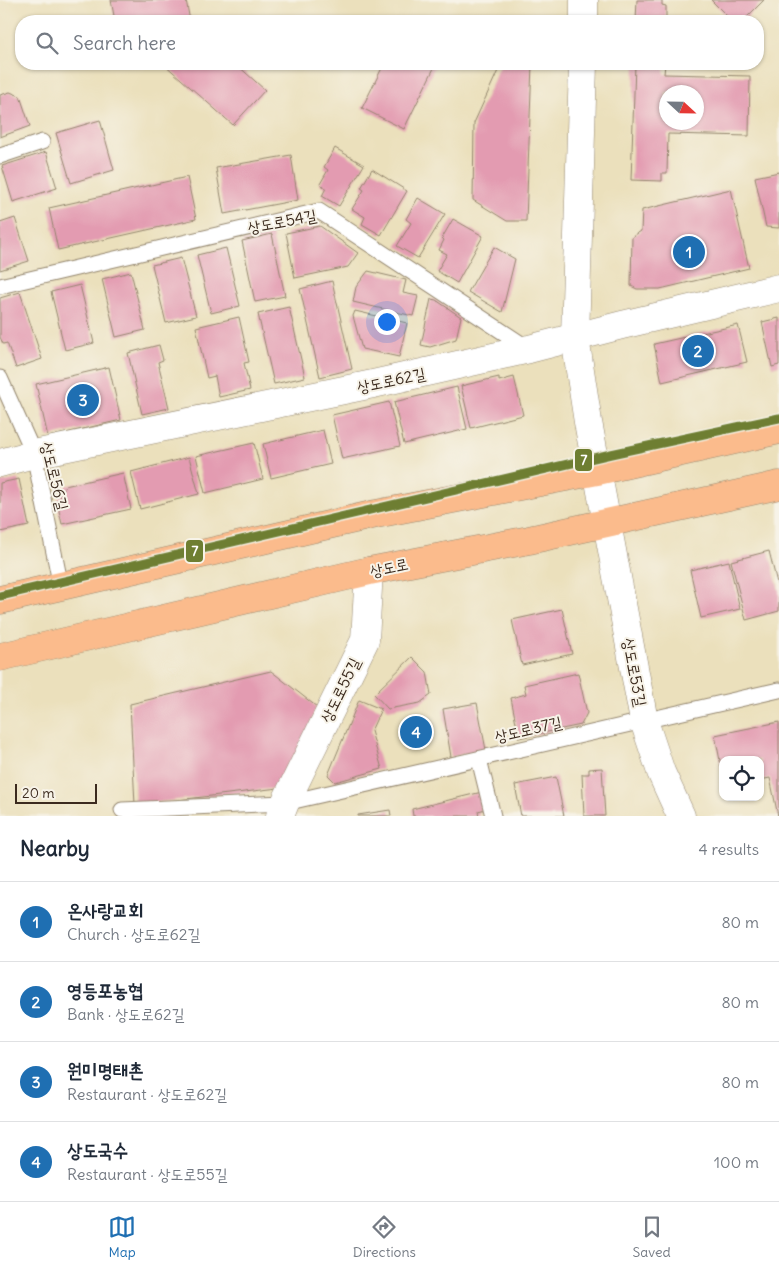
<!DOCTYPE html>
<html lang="en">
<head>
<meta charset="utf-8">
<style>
  :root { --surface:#fff; --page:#f2f2f3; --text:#1f2937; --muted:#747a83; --line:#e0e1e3; --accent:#1f6fb2 }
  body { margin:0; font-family:Delius,"Poor Story",sans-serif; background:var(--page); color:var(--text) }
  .controls { position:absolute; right:15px; bottom:15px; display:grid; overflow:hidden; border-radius:10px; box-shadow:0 1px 4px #0004 }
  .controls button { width:45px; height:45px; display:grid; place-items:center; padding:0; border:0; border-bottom:1px solid var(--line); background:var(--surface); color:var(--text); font:25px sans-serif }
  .compass { position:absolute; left:659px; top:85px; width:45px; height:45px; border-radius:50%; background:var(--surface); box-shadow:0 1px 4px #0004; rotate:112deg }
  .scale { position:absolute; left:15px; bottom:12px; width:82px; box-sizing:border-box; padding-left:5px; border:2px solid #3b2a1e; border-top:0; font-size:14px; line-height:18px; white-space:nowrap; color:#3b2a1e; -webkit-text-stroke:4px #f7f3e8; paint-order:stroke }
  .you { position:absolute; left:386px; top:321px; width:18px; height:18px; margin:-12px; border:4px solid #fff; border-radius:50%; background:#1a73e8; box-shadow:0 0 0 8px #1a73e833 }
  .badge { display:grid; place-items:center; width:32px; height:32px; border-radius:50%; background:var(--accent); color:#fff; font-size:16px; font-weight:700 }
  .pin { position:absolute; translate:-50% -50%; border:2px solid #fff; box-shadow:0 1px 5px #0006 }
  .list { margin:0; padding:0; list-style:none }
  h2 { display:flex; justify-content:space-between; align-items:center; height:65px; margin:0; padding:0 20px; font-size:21px }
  h2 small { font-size:16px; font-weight:400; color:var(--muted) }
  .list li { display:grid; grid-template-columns:32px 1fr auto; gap:15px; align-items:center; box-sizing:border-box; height:80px; padding:0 20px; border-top:1px solid var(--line) }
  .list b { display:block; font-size:19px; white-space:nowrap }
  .list p { margin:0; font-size:16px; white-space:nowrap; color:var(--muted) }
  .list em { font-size:16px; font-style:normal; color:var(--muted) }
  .icon { flex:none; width:28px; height:28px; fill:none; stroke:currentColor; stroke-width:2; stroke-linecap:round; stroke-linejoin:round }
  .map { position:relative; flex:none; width:779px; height:816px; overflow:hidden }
  .search { position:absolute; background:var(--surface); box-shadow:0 1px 4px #0004; left:15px; right:15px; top:15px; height:55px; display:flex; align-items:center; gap:12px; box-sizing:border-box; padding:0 18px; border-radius:20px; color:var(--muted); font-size:19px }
  .sheet { height:385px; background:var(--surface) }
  nav { display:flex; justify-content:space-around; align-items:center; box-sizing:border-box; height:70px; border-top:1px solid var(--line); background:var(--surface); font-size:14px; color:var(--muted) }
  nav a { display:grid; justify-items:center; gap:2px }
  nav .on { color:var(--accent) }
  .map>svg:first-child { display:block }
  .building { fill:#e39bb1; fill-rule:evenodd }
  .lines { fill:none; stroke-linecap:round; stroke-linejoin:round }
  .service-casing { stroke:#93856d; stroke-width:17 }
  .minor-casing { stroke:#93856d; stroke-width:29 }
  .tertiary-casing { stroke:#93856d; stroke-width:29 }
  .primary-casing { stroke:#93856d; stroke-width:29 }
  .service { stroke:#fff; stroke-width:15 }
  .minor { stroke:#fff; stroke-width:28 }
  .tertiary { stroke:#fff; stroke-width:28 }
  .primary { stroke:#fbbb8c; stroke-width:28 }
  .metro-1-casing { stroke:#f7f3e8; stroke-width:12 }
  .metro-1 { stroke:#6e7e31; stroke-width:9 }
  .labels { text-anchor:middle; stroke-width:4; stroke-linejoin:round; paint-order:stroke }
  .street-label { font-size:16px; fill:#3b2a1e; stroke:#f7f3e8 }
  .line-badge { stroke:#f7f3e8; stroke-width:2 }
  .badge-label { font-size:14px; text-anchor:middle; font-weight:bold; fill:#fff }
</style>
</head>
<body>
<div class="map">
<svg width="779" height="816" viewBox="0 0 779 816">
  <rect width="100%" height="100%" fill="#f7f3e8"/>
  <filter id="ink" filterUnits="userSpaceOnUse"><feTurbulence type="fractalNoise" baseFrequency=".02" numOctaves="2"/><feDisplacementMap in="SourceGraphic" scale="10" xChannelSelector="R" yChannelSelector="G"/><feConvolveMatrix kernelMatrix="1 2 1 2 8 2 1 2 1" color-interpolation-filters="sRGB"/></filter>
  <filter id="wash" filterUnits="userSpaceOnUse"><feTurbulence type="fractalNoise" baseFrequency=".0096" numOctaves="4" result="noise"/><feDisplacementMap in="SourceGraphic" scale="20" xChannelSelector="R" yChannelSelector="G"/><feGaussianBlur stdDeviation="1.12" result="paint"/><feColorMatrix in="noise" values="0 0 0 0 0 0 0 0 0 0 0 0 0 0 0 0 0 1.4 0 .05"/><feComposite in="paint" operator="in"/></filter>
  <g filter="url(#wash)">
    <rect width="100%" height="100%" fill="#ebe0bc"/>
    <g id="blocks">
      <!-- building -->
      <g class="building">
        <path d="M111 0H186L190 21H115Z"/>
        <path d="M637 0H662V5L666 6V21H636Z"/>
        <path d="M711 0H764L743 21H732Z"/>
        <path d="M164 64H236L265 90 233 125Z"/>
        <path d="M384 64H436L404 129 362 108Z"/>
        <path d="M501 64H532L526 221H507L473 200 474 123Z"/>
        <path d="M635 64H665L664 74 750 76 749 136 668 134 667 173H662V181L631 180ZM666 92H696V122H666Z"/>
        <path d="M10 92 20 96 30 126 0 137V95Z"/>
        <path d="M100 120 114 170 71 183 56 133Z"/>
        <path d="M335 148 364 165 339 206 322 196 326 188 320 184 328 170 324 167Z"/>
        <path d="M46 152 57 188 13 202 2 166Z"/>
        <path d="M291 155 298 200 224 214 216 168Z"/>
        <path d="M372 169 407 191 381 235 362 224 365 217 352 209 364 190 361 188Z"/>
        <path d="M779 172V228L766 227 755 177Z"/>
        <path d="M187 177 196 219 58 250 49 208Z"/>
        <path d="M731 189 749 268 660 289H637L631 286 632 237 641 231 642 210Z"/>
        <path d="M418 198 445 214 418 258 397 246 411 223 406 219Z"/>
        <path d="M15 218 29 261 0 270V223Z"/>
        <path d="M453 219 483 236 457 283 437 271 447 254 439 250 444 240 442 238Z"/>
        <path d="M320 226 358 253 348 267 295 278 286 233Z"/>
        <path d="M272 234 285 296 255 302 242 241Z"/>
        <path d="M494 247 515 259 502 312 468 292Z"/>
        <path d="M226 248 240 306 211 313 197 255Z"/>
        <path d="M181 258 196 316 166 323 152 265Z"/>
        <path d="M368 271 406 280 403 293 418 296 413 316 353 302 356 287Z"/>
        <path d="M131 272 145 330 116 337 102 279Z"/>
        <path d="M332 281 352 369 320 377 300 289Z"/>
        <path d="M80 285 94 343 65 350 51 292Z"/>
        <path d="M20 292 42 359 16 368 7 343 3 344 0 337V298Z"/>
        <path d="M431 299 436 300 461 317 456 339 430 347 421 345Z"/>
        <path d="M289 307 305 377 274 384 258 314Z"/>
        <path d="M355 311 407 323 399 357 362 349 353 316Z"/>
        <path d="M239 317 249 362 244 363 250 390 219 397 215 376 207 378 196 327Z"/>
        <path d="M779 318V365L772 367 762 322Z"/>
        <path d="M738 325 747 362 662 382 654 344Z"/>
        <path d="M159 345 163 360 158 362 169 408 142 414 128 353Z"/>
        <path d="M109 367 121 420 48 437 36 384Z"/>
        <path d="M499 377V381L514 377 523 415 471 428 461 386Z"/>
        <path d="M457 387 467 429 404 444 394 402Z"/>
        <path d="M389 402 400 446 342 459 332 415Z"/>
        <path d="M323 430 331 464 271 478 263 444Z"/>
        <path d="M254 443 263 479 205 493 196 456Z"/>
        <path d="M189 457 199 494 140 509 131 472Z"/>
        <path d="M123 473 131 509 62 524 57 502 65 486Z"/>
        <path d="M19 479 29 526 0 532V483Z"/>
        <path d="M769 551 779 591V611L746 620 731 561Z"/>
        <path d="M729 561 740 609 701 618 690 570Z"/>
        <path d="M562 609 572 654 522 665 512 620Z"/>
        <path d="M412 657 427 672 431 695 420 703 388 709 374 694Z"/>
        <path d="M271 671 317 707 287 787 135 805 130 704Z"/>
        <path d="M578 673 587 713 581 725 519 738 511 698 526 694 524 685Z"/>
        <path d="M359 700 381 709 371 731 382 769 335 782 328 775Z"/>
        <path d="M477 703 486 750 451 757 443 709Z"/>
        <path d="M779 722V816H778L770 778 760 780V760H723L722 771 715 735Z"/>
        <path d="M602 768 605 816H584L582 774H589V769Z"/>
        <path d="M556 777 564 816H521L515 785Z"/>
        <path d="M482 792 486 809 478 811 479 816H413L412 809Z"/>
        <path d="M390 810 391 816H358V815Z"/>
      </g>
    </g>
  </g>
  <g filter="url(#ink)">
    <use href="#blocks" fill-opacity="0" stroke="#93856d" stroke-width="1"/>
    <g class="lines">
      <!-- service casing -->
      <g class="service-casing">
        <g id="service">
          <path d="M0 156 42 142"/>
          <path d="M0 286 319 211 529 349"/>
          <path d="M0 378 34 454 61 587"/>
          <path d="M479 759 493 816"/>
          <path d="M122 810 285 803 779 690"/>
        </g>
      </g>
      <!-- minor casing -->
      <g class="minor-casing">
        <g id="minor">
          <path d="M0 463 34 454 373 384 529 349 622 325 779 288"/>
          <path d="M280 816 285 803 365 640 369 571"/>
        </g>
      </g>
      <!-- tertiary casing -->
      <g class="tertiary-casing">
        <g id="tertiary">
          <path d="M584 21V0"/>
          <path d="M583 64 575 338 588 422 644 721 661 772 681 816"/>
        </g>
      </g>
      <!-- primary casing -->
      <g class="primary-casing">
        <g id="primary">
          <path d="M0 600 376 514 597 471 779 430"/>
          <path d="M0 657 369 571 529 540 779 485"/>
        </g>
      </g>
      <!-- service -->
      <use href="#service" class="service"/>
      <!-- minor -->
      <use href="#minor" class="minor"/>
      <!-- tertiary -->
      <use href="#tertiary" class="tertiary"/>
      <!-- primary -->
      <use href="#primary" class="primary"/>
      <!-- metro-1 casing -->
      <g class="metro-1-casing">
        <path id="metro-1" d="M0 596 611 454 779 418"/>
      </g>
      <!-- metro-1 -->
      <use href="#metro-1" class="metro-1"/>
    </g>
  </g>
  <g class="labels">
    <!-- street labels -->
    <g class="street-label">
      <text transform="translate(282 221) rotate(-11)" y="6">상도로54길</text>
      <text transform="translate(391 380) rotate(-12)" y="6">상도로62길</text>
      <text transform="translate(55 476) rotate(76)" y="6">상도로56길</text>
      <text transform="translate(389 567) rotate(-12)" y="6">상도로</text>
      <text transform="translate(635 672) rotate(79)" y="6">상도로53길</text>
      <text transform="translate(340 690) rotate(-64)" y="6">상도로55길</text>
      <text transform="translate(528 729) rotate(-13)" y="6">상도로37길</text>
    </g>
  </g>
  <g class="line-badge">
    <rect x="574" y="448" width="19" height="24" rx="5" fill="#6e7e31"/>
    <rect x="185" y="539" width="19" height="24" rx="5" fill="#6e7e31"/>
  </g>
  <g class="badge-label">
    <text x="584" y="465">7</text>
    <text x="195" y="556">7</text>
  </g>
</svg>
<div class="controls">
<button><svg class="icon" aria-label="locate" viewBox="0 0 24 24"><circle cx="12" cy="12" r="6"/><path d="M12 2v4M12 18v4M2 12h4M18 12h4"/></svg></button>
</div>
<svg class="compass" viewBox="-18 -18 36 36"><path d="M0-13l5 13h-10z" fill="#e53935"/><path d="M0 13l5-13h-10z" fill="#747a83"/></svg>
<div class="scale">20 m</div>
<div class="you"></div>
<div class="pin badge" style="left:689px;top:252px">1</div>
<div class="pin badge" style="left:698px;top:351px">2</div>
<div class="pin badge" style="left:83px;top:400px">3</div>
<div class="pin badge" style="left:416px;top:732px">4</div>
<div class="search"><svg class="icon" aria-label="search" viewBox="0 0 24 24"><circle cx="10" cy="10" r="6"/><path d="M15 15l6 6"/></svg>Search here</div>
</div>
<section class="sheet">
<h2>Nearby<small>4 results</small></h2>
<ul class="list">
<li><span class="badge">1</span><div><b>온사랑교회</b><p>Church · 상도로62길</p></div><em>80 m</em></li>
<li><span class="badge">2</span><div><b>영등포농협</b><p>Bank · 상도로62길</p></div><em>80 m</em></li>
<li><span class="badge">3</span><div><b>원미명태촌</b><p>Restaurant · 상도로62길</p></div><em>80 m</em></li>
<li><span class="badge">4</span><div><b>상도국수</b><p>Restaurant · 상도로55길</p></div><em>100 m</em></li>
</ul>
</section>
<nav>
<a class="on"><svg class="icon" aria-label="map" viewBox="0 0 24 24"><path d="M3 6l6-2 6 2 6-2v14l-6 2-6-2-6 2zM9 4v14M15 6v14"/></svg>Map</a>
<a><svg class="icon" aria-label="directions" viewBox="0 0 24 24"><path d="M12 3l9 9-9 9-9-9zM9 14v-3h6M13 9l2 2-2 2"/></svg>Directions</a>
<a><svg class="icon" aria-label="saved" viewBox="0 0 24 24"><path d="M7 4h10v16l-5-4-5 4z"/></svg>Saved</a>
</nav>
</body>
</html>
